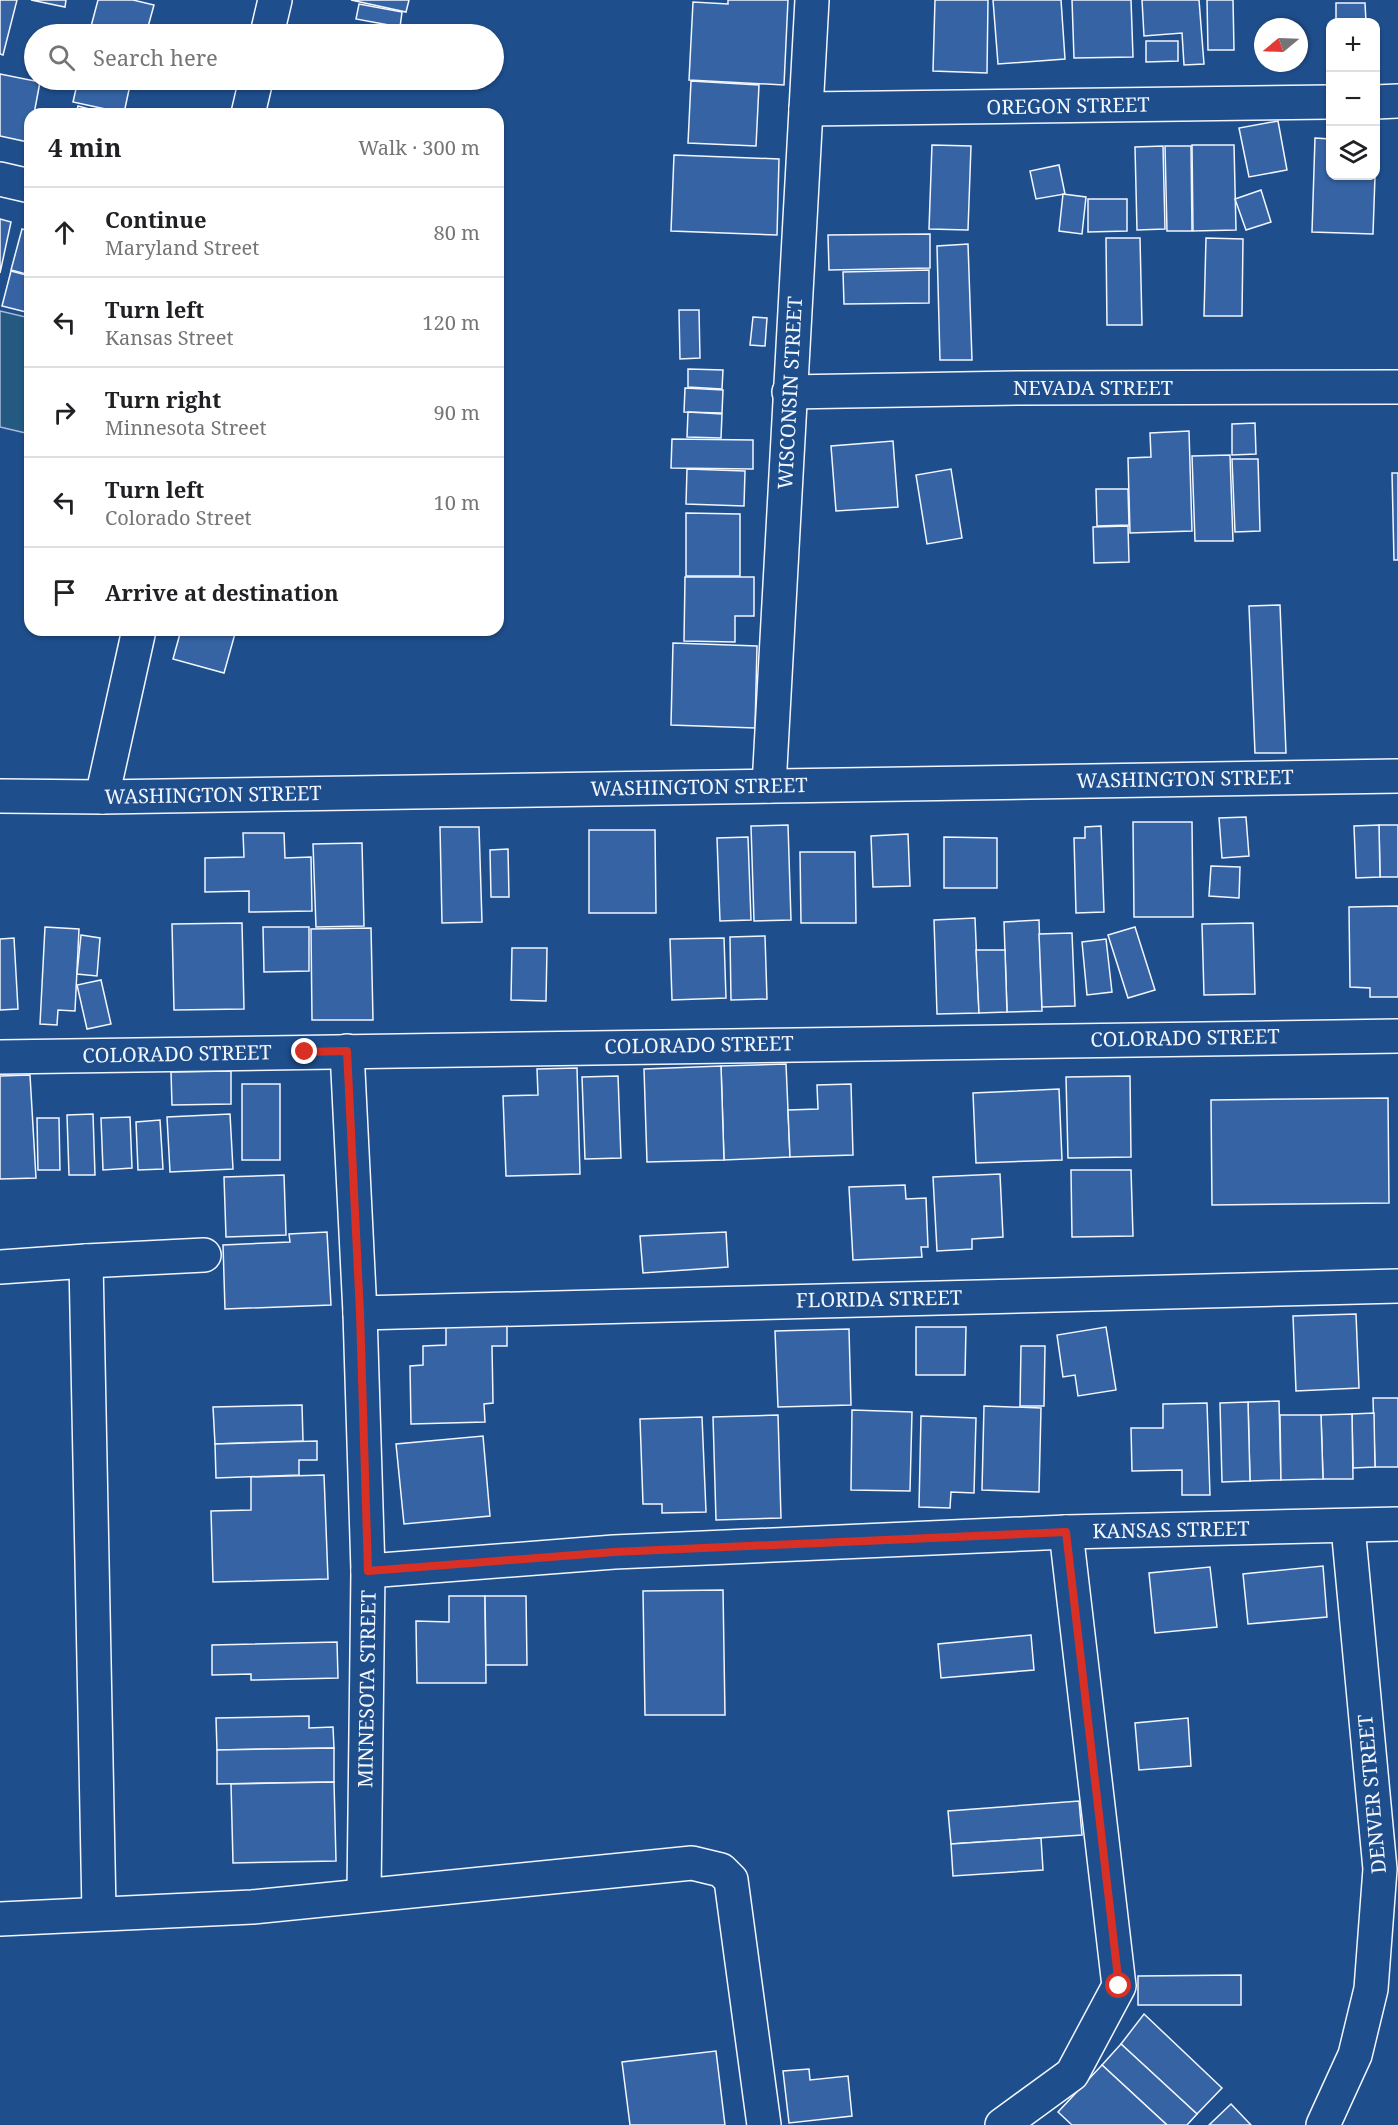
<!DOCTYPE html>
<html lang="en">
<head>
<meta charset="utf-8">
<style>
  :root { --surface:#fff; --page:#f2f2f2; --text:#202124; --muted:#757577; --line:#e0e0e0 }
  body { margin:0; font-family:"Noto Serif",serif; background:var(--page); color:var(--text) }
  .controls { position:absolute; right:18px; top:18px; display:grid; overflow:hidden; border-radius:12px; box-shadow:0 2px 4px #0004 }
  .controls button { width:54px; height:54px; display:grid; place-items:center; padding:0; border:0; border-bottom:2px solid var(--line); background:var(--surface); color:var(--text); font:30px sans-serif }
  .compass { position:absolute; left:1254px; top:18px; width:54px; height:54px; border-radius:50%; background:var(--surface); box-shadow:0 2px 4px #0004; rotate:251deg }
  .stop { position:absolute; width:18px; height:18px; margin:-14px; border:4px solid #d93025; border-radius:50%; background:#fff }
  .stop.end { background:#d93025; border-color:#fff; box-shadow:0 2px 6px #0008 }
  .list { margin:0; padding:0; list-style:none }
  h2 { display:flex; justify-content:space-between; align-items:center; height:78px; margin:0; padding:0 24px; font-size:26px }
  h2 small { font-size:20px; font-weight:400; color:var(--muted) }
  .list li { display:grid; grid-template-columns:39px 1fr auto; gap:18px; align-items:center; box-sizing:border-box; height:90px; padding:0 24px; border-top:2px solid var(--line) }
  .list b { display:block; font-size:22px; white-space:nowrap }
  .list p { margin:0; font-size:20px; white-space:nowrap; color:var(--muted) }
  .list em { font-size:20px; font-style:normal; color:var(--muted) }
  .icon { flex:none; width:33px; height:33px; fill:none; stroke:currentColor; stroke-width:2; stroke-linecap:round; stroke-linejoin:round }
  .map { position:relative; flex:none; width:1398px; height:2125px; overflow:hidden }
  .search { position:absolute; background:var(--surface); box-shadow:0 2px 4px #0004; left:24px; top:24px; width:480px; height:66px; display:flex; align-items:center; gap:15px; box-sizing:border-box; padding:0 21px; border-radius:33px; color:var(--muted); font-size:22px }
  .panel { position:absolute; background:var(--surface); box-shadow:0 2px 4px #0004; left:24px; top:108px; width:480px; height:528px; border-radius:18px }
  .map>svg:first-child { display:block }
  .green { fill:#245a82; stroke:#a8bbd7; stroke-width:1.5 }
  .building { fill:#3563a3; stroke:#f2f6ff; stroke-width:1.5 }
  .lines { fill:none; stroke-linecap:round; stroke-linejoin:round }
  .minor-casing { stroke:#f2f6ff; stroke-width:36 }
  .minor { stroke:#1f4e8c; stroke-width:33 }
  .route { stroke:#d93025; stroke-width:8 }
  .labels { text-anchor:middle; stroke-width:4.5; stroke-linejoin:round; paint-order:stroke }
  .street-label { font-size:20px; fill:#f2f6ff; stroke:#1f4e8c }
</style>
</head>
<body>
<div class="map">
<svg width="1398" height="2125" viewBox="0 0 1398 2125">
  <rect width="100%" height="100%" fill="#1f4e8c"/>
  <!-- green -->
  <path class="green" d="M0 311 30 318V434L0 427Z"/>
  <!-- building -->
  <g class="building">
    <path d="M0 0H17L3 55 0 54Z"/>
    <path d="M31 0H66L65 7Z"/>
    <path d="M98 0H133L154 5 146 34H89Z"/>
    <path d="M351 0H409L406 12Z"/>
    <path d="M728 0H788L784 85 689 80 693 2 728 4Z"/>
    <path d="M935 0H988L987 73 933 71Z"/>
    <path d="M993 0H1061L1065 59 998 64Z"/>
    <path d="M1072 0H1131L1133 57 1074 58Z"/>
    <path d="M1142 0H1199L1204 64 1184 65 1182 33 1144 36Z"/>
    <path d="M1207 0H1233L1234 50H1208Z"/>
    <path d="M1336 3H1365L1366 22H1336Z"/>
    <path d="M359 4 402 12 400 27 356 19Z"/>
    <path d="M1146 41H1178V61L1146 62Z"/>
    <path d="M0 74 40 82 34 114H30L28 142 0 136Z"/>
    <path d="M78 80H108L130 85 124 113 73 102Z"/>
    <path d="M691 81 759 85 756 146 688 143Z"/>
    <path d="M78 106 108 114H76Z"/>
    <path d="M1278 121 1287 170 1249 177 1239 128Z"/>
    <path d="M1315 138 1330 139V176H1375L1373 234 1312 232Z"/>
    <path d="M932 145 971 146 968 230 929 229Z"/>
    <path d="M1192 145H1234L1236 230 1193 231Z"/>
    <path d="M1163 146 1165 229 1137 230 1135 147Z"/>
    <path d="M1165 146H1191L1192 231H1167Z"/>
    <path d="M674 155 779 159 777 235 671 231Z"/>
    <path d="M1059 165 1065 194 1036 199 1030 171Z"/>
    <path d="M1261 190 1271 222 1246 230 1235 199Z"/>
    <path d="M1063 194 1086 197 1082 234 1059 231Z"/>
    <path d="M1088 199H1127V231L1088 232Z"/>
    <path d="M0 219 11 222 0 273Z"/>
    <path d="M22 229 30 231V275L11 270Z"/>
    <path d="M930 234V268L829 270 828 235Z"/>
    <path d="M1106 238H1140L1142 325H1107Z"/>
    <path d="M1206 238 1243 239 1242 316H1204Z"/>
    <path d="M968 244 972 360H940L937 246Z"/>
    <path d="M929 270V303L844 304 843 272Z"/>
    <path d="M11 271 30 276V313L2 306Z"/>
    <path d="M679 310H699L700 358 680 359Z"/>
    <path d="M753 317 767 318 765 346 750 345Z"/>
    <path d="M688 369 723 370 722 389 688 387Z"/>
    <path d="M685 388 723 390 722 413 684 412Z"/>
    <path d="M688 412 722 414 721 438 687 437Z"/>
    <path d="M1255 423 1256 454 1232 455V424Z"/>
    <path d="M1189 431 1192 531 1130 533 1128 458 1151 457 1150 433Z"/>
    <path d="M672 439 753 440V469L671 468Z"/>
    <path d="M893 441 898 507 836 511 831 446Z"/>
    <path d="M1230 455 1233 541H1195L1192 456Z"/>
    <path d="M1232 459H1258L1260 531 1235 532Z"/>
    <path d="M687 469 745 471 744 506 686 504Z"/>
    <path d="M951 469 962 538 927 544 916 475Z"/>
    <path d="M1392 473H1398V560H1394Z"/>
    <path d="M1096 489H1128L1129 525 1097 526Z"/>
    <path d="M686 513 740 514V576H686Z"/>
    <path d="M1128 526 1129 562 1094 563 1093 527Z"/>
    <path d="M685 577H754V616H735V642L684 641Z"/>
    <path d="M1280 605 1286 753H1255L1249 606Z"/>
    <path d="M181 630H236L224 673 173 659Z"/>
    <path d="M673 643 757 646 755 728 671 725Z"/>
    <path d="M1246 817 1249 856 1222 858 1219 818Z"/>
    <path d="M1133 822H1192L1193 917H1134Z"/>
    <path d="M788 825 791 920 754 921 751 826Z"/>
    <path d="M1379 825H1398V877H1380Z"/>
    <path d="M1379 825 1380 877 1356 878 1354 826Z"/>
    <path d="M1101 826 1104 912 1076 913 1074 838H1085V827Z"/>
    <path d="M440 827H479L482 922 442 923Z"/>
    <path d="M589 830H655L656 913H589Z"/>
    <path d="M243 833H284L285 858 311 857 312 911 249 912V891L205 892V858L244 857Z"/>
    <path d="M908 834 910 886 873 887 871 836Z"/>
    <path d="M748 837 751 920 720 921 717 838Z"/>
    <path d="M944 837 997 838V888H944Z"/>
    <path d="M362 843 364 926 316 927 313 844Z"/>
    <path d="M508 849 509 897H491L490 850Z"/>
    <path d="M800 852H855L856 923H801Z"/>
    <path d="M1211 866 1240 867 1239 898 1209 896Z"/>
    <path d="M1398 906V997H1370V988L1350 987 1349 907Z"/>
    <path d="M975 918 979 1013 937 1014 934 920Z"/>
    <path d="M1039 920 1042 1011 1007 1012 1004 922Z"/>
    <path d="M242 923 244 1009 174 1010 172 924Z"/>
    <path d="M1253 923 1255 994 1204 995 1202 924Z"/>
    <path d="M45 927 79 929 75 1011 58 1010 57 1025 40 1024Z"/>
    <path d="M263 927H309V971L264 972Z"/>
    <path d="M1135 927 1155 990 1128 998 1108 935Z"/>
    <path d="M371 928 373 1020H312L311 929Z"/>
    <path d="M1072 933 1075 1006 1042 1007 1039 934Z"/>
    <path d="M81 935 100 938 97 976 77 974Z"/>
    <path d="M765 936 767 999 731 1000 730 937Z"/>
    <path d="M14 938 18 1009 0 1010V939Z"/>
    <path d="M724 938 726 998 672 1000 670 939Z"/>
    <path d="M1106 939 1112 992 1087 995 1082 942Z"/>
    <path d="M512 948H547L546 1001 511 1000Z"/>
    <path d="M976 950H1005L1007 1012 979 1013Z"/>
    <path d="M101 980 111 1024 87 1029 77 985Z"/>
    <path d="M786 1064 790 1157 724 1160 721 1066Z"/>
    <path d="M721 1066 724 1160 647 1162 644 1069Z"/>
    <path d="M577 1068 580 1174 506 1176 503 1096 538 1095 537 1069Z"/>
    <path d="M231 1071V1104L172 1105 171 1072Z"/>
    <path d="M30 1075 36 1178 0 1179V1076Z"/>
    <path d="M618 1076 621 1158 585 1159 582 1077Z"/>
    <path d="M1130 1076 1131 1157 1068 1158 1066 1077Z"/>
    <rect x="242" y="1084" width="38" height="76"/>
    <path d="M851 1084 853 1155 790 1157 788 1110 818 1109 817 1085Z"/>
    <path d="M1059 1089 1062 1160 976 1163 973 1093Z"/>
    <path d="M1388 1098 1389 1203 1212 1205 1211 1100Z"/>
    <path d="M93 1114 95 1175H69L67 1115Z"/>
    <path d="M230 1114 233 1169 170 1172 167 1117Z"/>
    <path d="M130 1117 132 1168 103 1170 101 1118Z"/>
    <path d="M37 1118H59L60 1170H38Z"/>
    <path d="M160 1120 163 1169 138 1170 136 1122Z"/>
    <path d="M1071 1170H1131L1133 1236 1072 1237Z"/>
    <path d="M1000 1174 1003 1237 972 1239V1249L937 1251 933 1177Z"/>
    <path d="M284 1175 286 1235 226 1237 224 1177Z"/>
    <path d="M905 1185 906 1199 926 1198 928 1247H921L922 1257 853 1260 849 1187Z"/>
    <path d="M327 1232 331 1305 225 1309 223 1245 290 1242 289 1234Z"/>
    <path d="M726 1232 728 1267 643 1273 640 1236Z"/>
    <path d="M1356 1314 1359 1388 1296 1391 1293 1316Z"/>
    <path d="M446 1322H507V1346H492L493 1403 484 1404 485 1422 411 1424 410 1366 423 1365V1346L446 1345Z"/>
    <path d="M916 1327H966L965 1375H916Z"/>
    <path d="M1106 1327 1116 1390 1078 1396 1075 1375 1063 1377 1057 1335Z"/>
    <path d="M849 1329 851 1405 778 1407 775 1331Z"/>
    <path d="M1021 1346H1045L1044 1406H1020Z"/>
    <path d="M1373 1398H1398V1467H1375Z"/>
    <path d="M1279 1401 1281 1480 1250 1481 1248 1402Z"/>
    <path d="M1248 1402 1250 1481 1222 1482 1220 1403Z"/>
    <path d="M1207 1403 1210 1495H1182V1470L1132 1471 1131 1428H1163V1404Z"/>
    <path d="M302 1405 303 1441 215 1444 213 1407Z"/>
    <path d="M984 1406 1041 1408 1039 1492 982 1490Z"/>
    <path d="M852 1410 912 1412 910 1491 851 1490Z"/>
    <path d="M1374 1413 1375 1467 1353 1468 1352 1414Z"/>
    <path d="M1352 1414 1353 1479H1323L1321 1415Z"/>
    <path d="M778 1415 781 1518 716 1520 713 1417Z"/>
    <path d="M1280 1415H1321L1323 1479 1281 1480Z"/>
    <path d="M921 1416 976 1418 974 1493 951 1492 950 1508 919 1507Z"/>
    <path d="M702 1417 706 1512 662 1513V1504H643L640 1419Z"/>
    <path d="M483 1436 490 1516 404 1524 396 1444Z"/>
    <path d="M317 1441V1460H299V1475L216 1478 215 1444Z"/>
    <path d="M324 1475 328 1579 213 1582 211 1511 251 1510V1477Z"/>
    <path d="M1323 1566 1327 1617 1248 1624 1243 1574Z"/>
    <path d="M1210 1567 1217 1627 1155 1633 1149 1573Z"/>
    <path d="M723 1590 725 1715H645L643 1591Z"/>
    <path d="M449 1596H485L486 1683H417L416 1621 449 1622Z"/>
    <path d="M485 1596H526L527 1665H486Z"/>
    <path d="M1031 1635 1034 1670 941 1678 938 1644Z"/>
    <path d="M337 1642 338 1678 251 1680V1674L212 1675V1645Z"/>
    <path d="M309 1716V1728L333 1727 334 1748 217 1750 216 1718Z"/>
    <path d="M1188 1718 1191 1766 1139 1770 1135 1723Z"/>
    <path d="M334 1748V1782L217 1784V1750Z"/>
    <path d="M334 1782 336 1861 233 1863 231 1784Z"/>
    <path d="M1079 1801 1082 1835 951 1844 948 1811Z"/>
    <path d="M1041 1838 1043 1870 953 1876 951 1844Z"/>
    <path d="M1241 1975V2005H1138V1976Z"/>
    <path d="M1144 2014 1222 2088 1197 2114 1121 2044Z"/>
    <path d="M1121 2044 1197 2114 1187 2125H1167L1102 2065Z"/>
    <path d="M716 2051 725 2125H630L622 2062Z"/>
    <path d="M1102 2065 1167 2125H1072L1058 2112Z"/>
    <path d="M809 2069 810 2080 848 2076 852 2116 789 2123 783 2071Z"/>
    <path d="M1231 2104 1251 2125H1209Z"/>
  </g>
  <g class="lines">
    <!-- minor casing -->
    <g class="minor-casing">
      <g id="minor">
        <path d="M267 34 275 0"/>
        <path d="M1376 102 1398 101"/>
        <path d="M806 109 1330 102"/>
        <path d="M248 114 256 80"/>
        <path d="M0 179 30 186"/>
        <path d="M789 392 1017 388 1398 387"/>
        <path d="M769 786 812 0"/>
        <path d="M0 796 102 797 1398 776"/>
        <path d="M102 797 139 630"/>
        <path d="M347 1051 360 1313 368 1571 364 1894"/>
        <path d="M0 1057 1398 1036"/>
        <path d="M86 1261 204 1255"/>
        <path d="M0 1267 86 1261 99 1912"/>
        <path d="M360 1313 1398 1286"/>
        <path d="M368 1571 614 1552 1066 1532 1398 1524"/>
        <path d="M0 1919 252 1907 692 1863 721 1870 731 1880 764 2125"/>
        <path d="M1002 2125 1072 2074 1119 1986 1066 1532"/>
        <path d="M1323 2125 1355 2055 1371 1989 1380 1869 1348 1527"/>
      </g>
    </g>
    <!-- minor -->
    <use href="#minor" class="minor"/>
  </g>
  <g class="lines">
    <!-- route -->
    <path class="route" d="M305 1052 347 1051 360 1313 368 1571 614 1552 1066 1532 1119 1986"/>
  </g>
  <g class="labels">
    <!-- street labels -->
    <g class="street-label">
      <text transform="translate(1068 106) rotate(-1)" y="7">OREGON STREET</text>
      <text x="1093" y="395">NEVADA STREET</text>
      <text transform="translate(790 393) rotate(-87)" y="7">WISCONSIN STREET</text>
      <text transform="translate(1185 779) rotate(-1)" y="7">WASHINGTON STREET</text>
      <text transform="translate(699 787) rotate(-1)" y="7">WASHINGTON STREET</text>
      <text transform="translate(213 795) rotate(-1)" y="7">WASHINGTON STREET</text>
      <text transform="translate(1185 1038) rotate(-1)" y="7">COLORADO STREET</text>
      <text transform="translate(699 1045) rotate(-1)" y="7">COLORADO STREET</text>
      <text transform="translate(177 1054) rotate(-1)" y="7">COLORADO STREET</text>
      <text transform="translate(879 1299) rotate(-1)" y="7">FLORIDA STREET</text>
      <text transform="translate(1171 1530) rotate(-1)" y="7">KANSAS STREET</text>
      <text transform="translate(367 1689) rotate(-89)" y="7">MINNESOTA STREET</text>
      <text transform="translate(1372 1794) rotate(-95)" y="7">DENVER STREET</text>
    </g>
  </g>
</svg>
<div class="controls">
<button>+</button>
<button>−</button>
<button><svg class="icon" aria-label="layers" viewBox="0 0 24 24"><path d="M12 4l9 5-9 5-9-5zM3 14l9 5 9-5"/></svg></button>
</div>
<svg class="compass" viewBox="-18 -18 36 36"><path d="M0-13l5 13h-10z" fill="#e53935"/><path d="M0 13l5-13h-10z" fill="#757577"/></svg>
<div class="stop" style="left:1119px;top:1986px"></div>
<div class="stop end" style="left:305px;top:1052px"></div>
<div class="search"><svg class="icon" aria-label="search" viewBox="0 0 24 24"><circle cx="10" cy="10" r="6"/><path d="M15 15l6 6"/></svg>Search here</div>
<section class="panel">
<h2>4 min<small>Walk · 300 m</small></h2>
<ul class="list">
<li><svg class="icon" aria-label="ahead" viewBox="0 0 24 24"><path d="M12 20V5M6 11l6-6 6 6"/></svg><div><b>Continue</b><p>Maryland Street</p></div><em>80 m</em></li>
<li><svg class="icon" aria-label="left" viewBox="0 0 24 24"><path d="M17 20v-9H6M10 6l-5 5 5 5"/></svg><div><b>Turn left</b><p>Kansas Street</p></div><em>120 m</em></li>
<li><svg class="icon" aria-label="right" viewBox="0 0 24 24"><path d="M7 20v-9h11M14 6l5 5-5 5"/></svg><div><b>Turn right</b><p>Minnesota Street</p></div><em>90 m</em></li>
<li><svg class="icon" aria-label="left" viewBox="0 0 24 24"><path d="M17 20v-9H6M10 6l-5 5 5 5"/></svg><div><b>Turn left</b><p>Colorado Street</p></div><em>10 m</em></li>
<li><svg class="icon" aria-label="arrive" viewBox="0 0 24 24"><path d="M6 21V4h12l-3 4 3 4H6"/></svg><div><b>Arrive at destination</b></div></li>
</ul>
</section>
</div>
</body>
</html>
